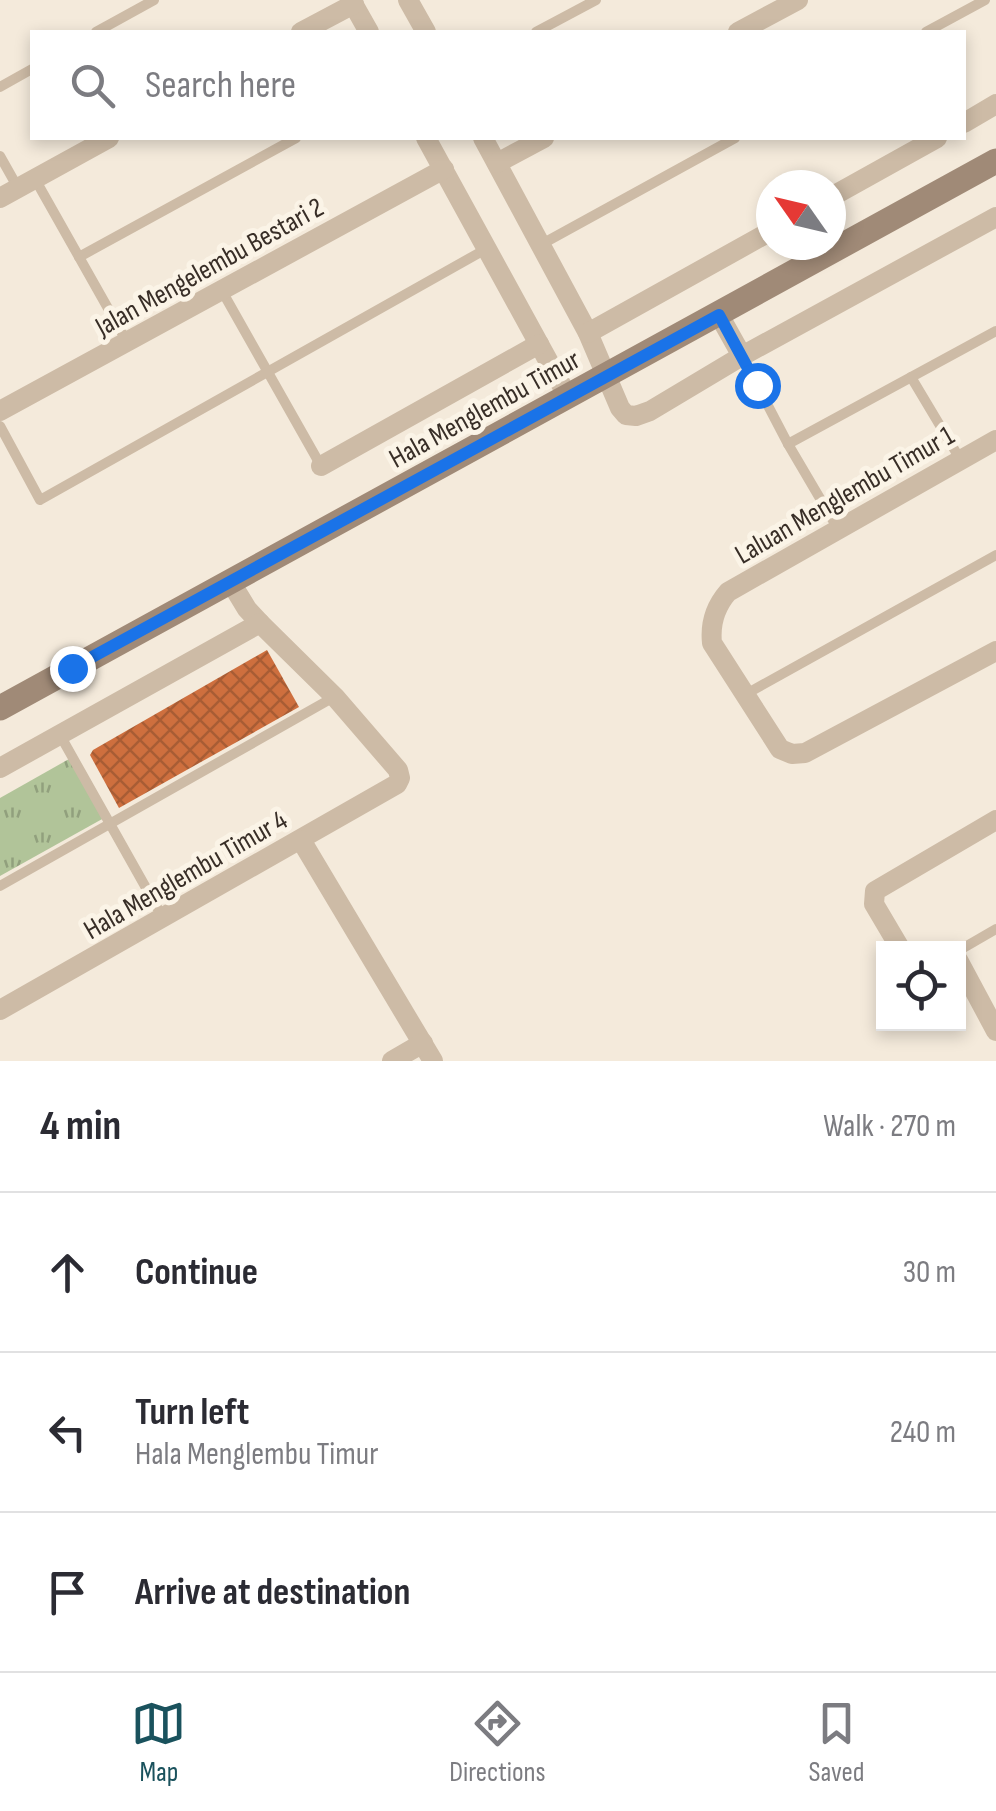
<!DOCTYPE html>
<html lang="en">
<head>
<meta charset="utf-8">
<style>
  :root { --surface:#fff; --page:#f2f2f3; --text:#2b2b33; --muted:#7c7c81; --line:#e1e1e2; --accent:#1a525d }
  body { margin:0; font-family:"Sofia Sans Condensed",sans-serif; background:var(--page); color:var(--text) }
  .controls { position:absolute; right:30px; bottom:30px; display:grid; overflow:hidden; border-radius:0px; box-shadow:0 5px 15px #0003 }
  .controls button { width:90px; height:90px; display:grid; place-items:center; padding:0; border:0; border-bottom:2px solid var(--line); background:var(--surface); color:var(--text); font:50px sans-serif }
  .compass { position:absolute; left:756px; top:170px; width:90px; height:90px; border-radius:50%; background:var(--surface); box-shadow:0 5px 15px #0003; rotate:304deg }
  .stop { position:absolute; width:30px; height:30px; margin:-22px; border:8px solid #1a73e8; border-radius:50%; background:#fff }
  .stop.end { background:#1a73e8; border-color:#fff; box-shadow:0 2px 10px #0008 }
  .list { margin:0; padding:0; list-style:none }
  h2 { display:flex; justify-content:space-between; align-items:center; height:130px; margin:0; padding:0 40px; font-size:42px }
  h2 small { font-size:32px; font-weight:400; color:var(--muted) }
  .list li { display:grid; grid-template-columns:65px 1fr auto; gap:30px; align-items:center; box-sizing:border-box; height:160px; padding:0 40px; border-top:2px solid var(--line) }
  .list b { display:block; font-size:38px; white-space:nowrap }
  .list p { margin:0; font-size:32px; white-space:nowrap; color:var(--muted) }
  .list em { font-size:32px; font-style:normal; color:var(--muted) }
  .icon { flex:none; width:55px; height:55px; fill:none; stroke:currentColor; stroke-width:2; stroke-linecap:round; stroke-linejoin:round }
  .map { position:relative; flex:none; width:996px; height:1061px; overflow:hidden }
  .search { position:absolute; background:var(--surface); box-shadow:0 5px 15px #0003; left:30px; right:30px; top:30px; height:110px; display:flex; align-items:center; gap:25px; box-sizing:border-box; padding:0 35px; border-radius:0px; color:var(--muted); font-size:38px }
  .sheet { height:610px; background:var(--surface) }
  nav { display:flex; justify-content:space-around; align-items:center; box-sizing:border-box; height:140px; border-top:2px solid var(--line); background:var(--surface); font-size:28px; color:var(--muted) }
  nav a { display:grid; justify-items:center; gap:5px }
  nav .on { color:var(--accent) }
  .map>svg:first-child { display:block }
  .grass { fill:url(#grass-tufts) }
  .building { fill:url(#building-cross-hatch) }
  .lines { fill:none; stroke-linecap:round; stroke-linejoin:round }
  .lane { stroke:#cdbba6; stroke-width:10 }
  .street { stroke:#cdbba6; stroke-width:20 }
  .secondary { stroke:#a08a77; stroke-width:25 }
  .route { stroke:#1a73e8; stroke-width:12 }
  .labels { text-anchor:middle; stroke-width:10; stroke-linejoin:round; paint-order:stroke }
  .street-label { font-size:28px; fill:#382e27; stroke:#fbf4e7 }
</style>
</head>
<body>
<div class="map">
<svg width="996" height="1061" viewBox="0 0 996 1061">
  <defs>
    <pattern id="grass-tufts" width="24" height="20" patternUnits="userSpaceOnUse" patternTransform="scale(2.5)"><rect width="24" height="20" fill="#b1c499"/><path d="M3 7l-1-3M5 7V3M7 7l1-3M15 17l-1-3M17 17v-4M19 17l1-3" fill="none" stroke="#91a07d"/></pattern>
    <pattern id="building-cross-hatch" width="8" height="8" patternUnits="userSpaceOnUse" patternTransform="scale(2.5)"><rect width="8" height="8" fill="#ce6f3e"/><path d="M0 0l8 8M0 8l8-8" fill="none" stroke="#a85c34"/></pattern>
  </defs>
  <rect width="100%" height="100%" fill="#f4eadb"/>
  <!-- grass -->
  <path class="grass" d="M69 759 104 818 0 876V798Z"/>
  <!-- building -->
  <path class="building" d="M267 650 299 707 119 808 90 755 93 750Z"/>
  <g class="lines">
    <!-- lane -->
    <g class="lane">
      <path d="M96 32 154 0"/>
      <path d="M536 32 596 0"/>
      <path d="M926 32 985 0"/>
      <path d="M0 87 32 69"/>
      <path d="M0 156 18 188"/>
      <path d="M35 179 127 342"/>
      <path d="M542 244 735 138"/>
      <path d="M79 257 296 138"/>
      <path d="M222 291 321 466"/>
      <path d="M742 356 788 444 838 529"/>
      <path d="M911 377 960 459"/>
      <path d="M0 426 40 500 486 249"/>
      <path d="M788 444 996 331"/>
      <path d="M746 694 996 555"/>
      <path d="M60 735 163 918"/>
      <path d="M0 886 334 697"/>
      <path d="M958 951 996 929"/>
    </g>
    <!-- street -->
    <g class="street">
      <path d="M351 0 369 32"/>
      <path d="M408 0 426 32"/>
      <path d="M301 32 354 4"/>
      <path d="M738 32 798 0"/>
      <path d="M964 123 996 104"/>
      <path d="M426 138 568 397"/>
      <path d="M483 138 588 333 620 408 626 415 636 416 650 411 742 356 996 217"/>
      <path d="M497 163 544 138"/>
      <path d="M831 197 937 138"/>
      <path d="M0 198 109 138"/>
      <path d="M719 315 742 356"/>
      <path d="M588 333 771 231"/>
      <path d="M0 411 444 169"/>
      <path d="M996 440 728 592C715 607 710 624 712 643L780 749 792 754 805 753 996 651"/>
      <path d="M321 466 539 344"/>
      <path d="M230 581 247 609 260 623"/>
      <path d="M0 768 260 623 335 697 398 770 400 778 397 784 0 1010"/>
      <path d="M301 840 433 1061"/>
      <path d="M900 948 874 904 875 891 996 820"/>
      <path d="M958 960 996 1031"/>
      <path d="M392 1061 423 1043"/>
    </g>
    <!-- secondary -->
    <path class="secondary" d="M0 708 996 161"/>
  </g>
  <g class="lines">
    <!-- route -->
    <path class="route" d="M72 668 719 315 757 385"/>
  </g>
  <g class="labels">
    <!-- street labels -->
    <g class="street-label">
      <text transform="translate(209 266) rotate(-29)" y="10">Jalan Mengelembu Bestari 2</text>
      <text transform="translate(484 408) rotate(-29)" y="10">Hala Menglembu Timur</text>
      <text transform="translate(844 494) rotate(-30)" y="10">Laluan Menglembu Timur 1</text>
      <text transform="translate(185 874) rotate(-30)" y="10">Hala Menglembu Timur 4</text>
    </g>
  </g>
</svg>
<div class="controls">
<button><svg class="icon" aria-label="locate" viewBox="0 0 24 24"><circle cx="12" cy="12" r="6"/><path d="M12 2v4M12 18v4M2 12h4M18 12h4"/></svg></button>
</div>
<svg class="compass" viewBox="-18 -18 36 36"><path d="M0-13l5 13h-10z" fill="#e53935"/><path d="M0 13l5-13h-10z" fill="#7c7c81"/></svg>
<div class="stop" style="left:757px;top:385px"></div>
<div class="stop end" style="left:72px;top:668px"></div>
<div class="search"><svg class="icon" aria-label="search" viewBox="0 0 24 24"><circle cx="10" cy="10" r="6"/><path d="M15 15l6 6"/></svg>Search here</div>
</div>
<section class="sheet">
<h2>4 min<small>Walk · 270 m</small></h2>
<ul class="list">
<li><svg class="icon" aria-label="ahead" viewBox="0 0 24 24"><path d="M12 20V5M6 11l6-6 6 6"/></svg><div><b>Continue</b></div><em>30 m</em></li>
<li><svg class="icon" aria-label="left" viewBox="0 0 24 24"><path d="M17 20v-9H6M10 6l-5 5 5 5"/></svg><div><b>Turn left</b><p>Hala Menglembu Timur</p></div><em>240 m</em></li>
<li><svg class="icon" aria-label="arrive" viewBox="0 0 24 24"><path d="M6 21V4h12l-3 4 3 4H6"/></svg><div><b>Arrive at destination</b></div></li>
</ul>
</section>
<nav>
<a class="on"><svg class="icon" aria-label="map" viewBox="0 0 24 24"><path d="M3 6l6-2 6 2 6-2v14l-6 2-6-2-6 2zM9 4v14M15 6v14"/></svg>Map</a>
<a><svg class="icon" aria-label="directions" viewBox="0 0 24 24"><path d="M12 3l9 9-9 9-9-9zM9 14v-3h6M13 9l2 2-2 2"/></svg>Directions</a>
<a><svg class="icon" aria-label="saved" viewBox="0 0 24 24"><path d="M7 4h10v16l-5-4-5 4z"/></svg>Saved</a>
</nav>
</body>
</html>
